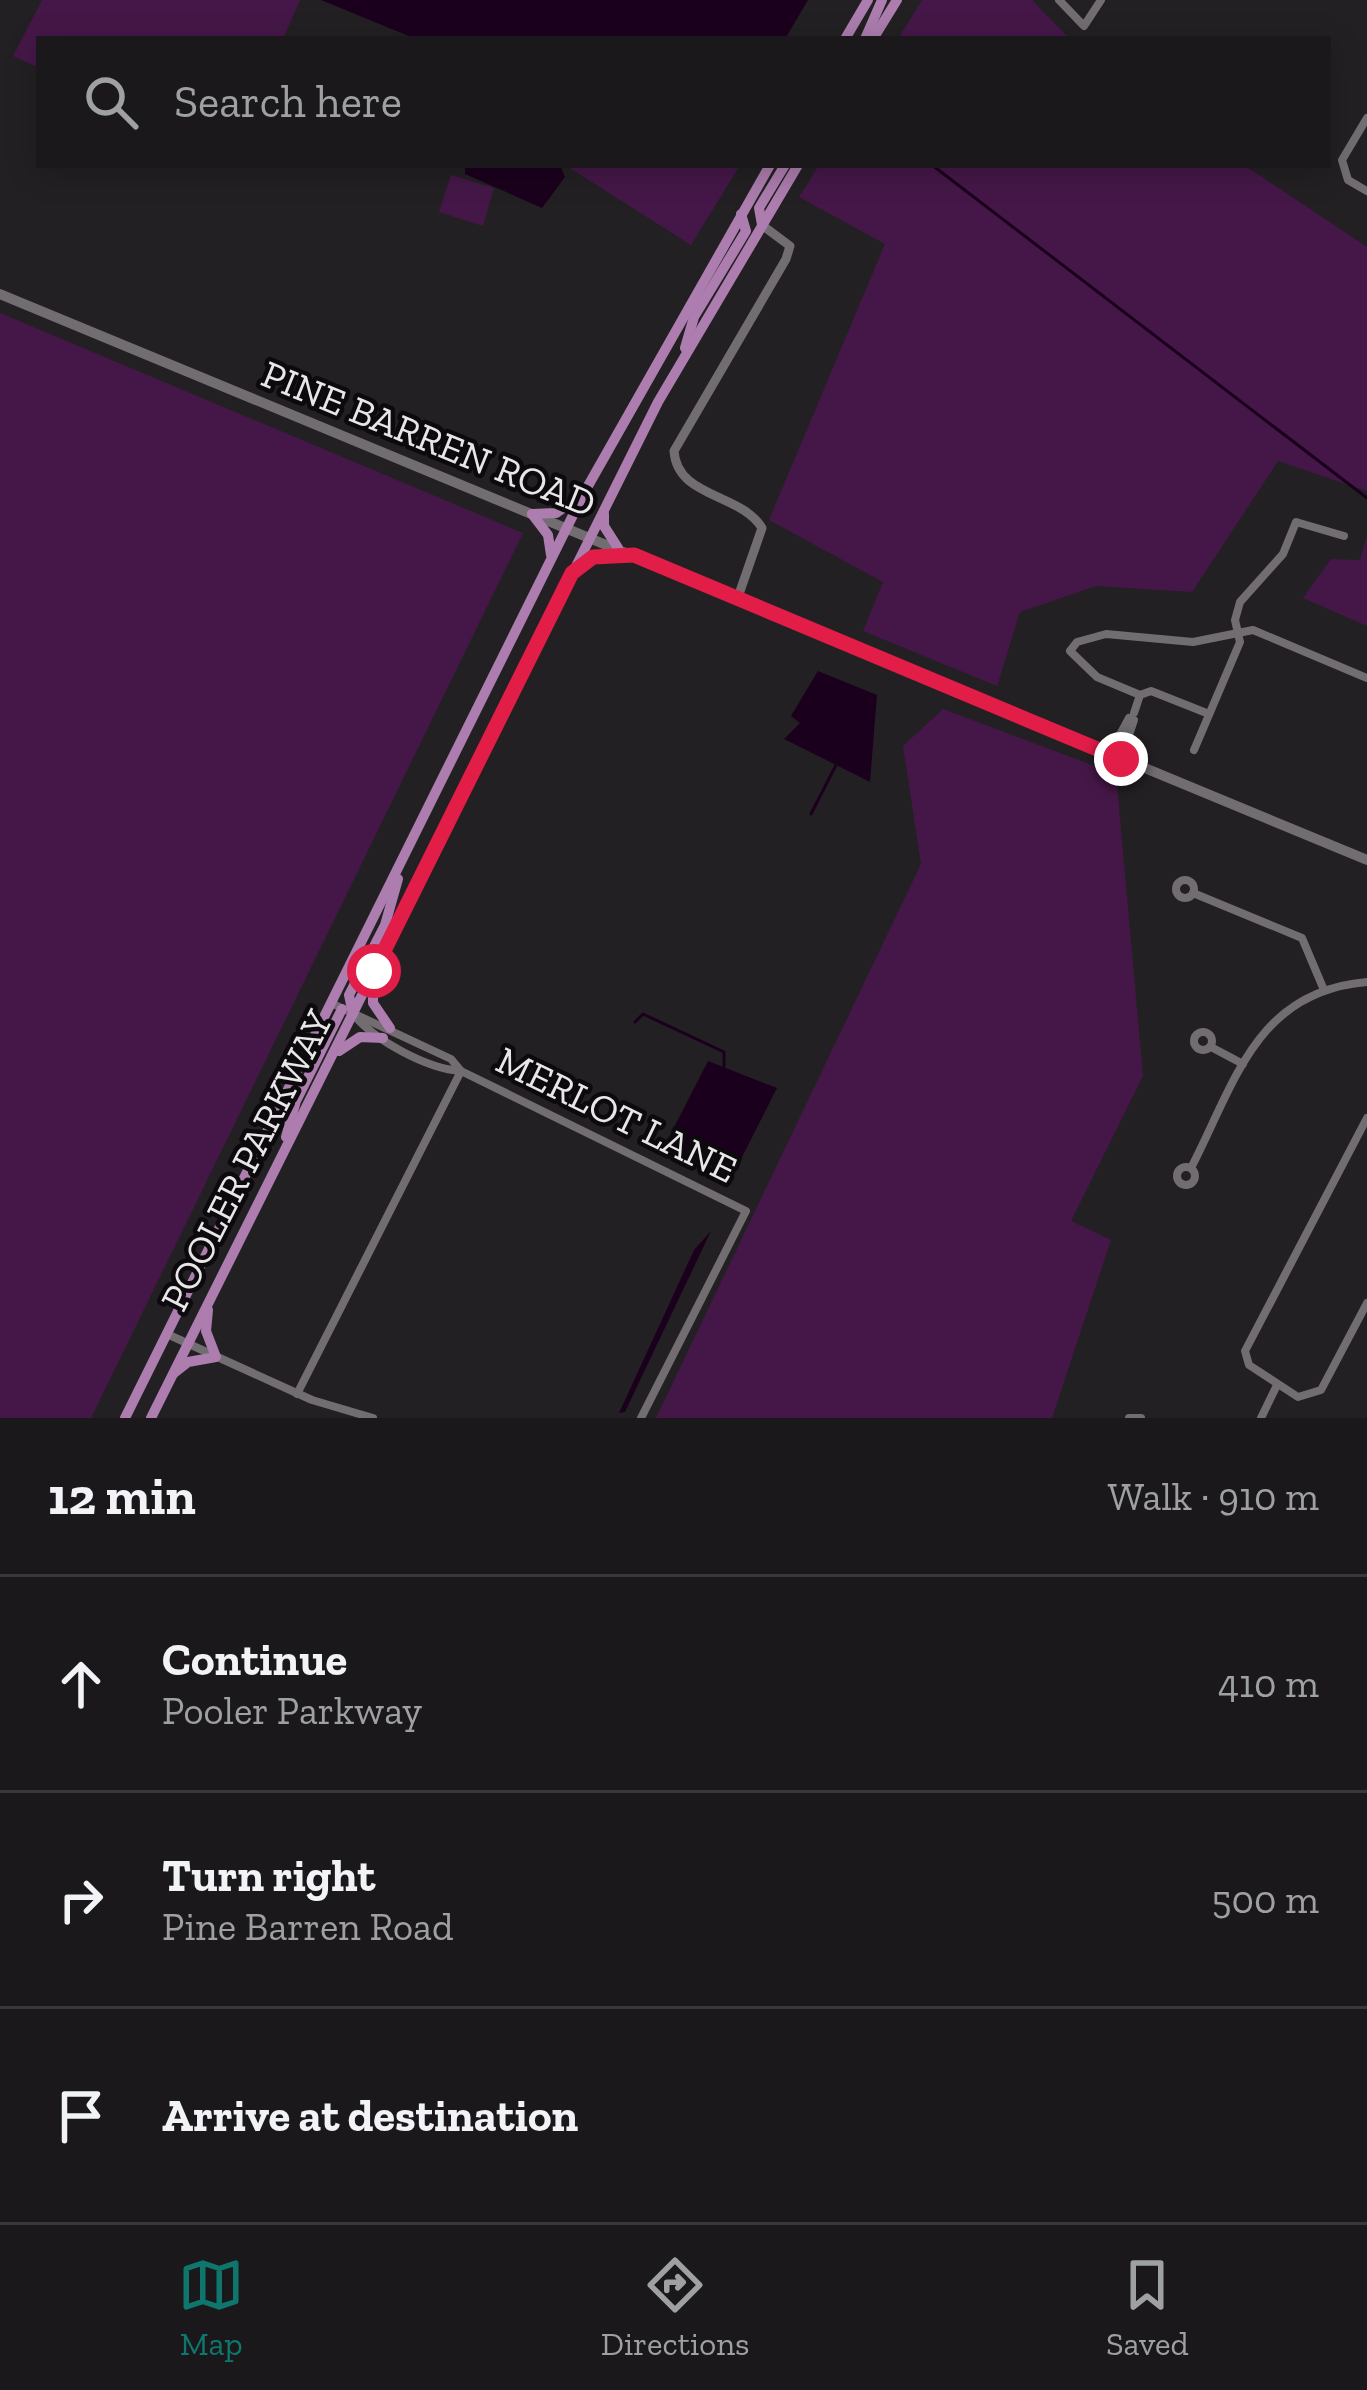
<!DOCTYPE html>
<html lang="en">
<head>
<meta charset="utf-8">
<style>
  :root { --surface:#1a181a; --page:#232123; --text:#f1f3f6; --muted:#9fa0a2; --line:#383739; --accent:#0f766e }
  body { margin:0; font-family:"Zilla Slab",serif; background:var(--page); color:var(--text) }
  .stop { position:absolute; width:36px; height:36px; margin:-27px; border:9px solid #e11d48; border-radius:50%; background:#fff }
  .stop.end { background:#e11d48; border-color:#fff; box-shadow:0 3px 12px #0008 }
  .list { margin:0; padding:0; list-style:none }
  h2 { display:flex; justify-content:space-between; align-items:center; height:156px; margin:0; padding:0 48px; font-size:51px }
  h2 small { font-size:39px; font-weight:400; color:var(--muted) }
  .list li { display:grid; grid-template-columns:78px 1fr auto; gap:36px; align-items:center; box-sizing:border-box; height:216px; padding:0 48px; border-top:3px solid var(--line) }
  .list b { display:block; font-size:45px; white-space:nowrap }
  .list p { margin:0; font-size:39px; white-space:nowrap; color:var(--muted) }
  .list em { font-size:39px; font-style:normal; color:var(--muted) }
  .icon { flex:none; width:66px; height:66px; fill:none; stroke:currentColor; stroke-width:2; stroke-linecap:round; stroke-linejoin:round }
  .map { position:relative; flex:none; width:1367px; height:1418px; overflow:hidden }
  .search { position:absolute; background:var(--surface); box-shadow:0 6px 30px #0003; left:36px; right:36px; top:36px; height:132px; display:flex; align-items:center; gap:30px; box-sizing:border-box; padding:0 42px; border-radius:0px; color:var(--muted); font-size:45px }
  .sheet { height:804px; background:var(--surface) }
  nav { display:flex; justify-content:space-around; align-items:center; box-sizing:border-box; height:168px; border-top:3px solid var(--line); background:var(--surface); font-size:33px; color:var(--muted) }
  nav a { display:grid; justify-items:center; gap:6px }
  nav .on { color:var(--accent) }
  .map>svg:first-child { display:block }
  .green { fill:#451748 }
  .water { fill:#1b001d }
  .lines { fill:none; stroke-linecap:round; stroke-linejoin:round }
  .stream { stroke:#1b001d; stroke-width:3 }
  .minor { stroke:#716d71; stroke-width:8 }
  .tertiary { stroke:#716d71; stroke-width:9 }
  .secondary { stroke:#716d71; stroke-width:10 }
  .primary { stroke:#ac7dae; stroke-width:10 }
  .route { stroke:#e11d48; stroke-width:15 }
  .labels { text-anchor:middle; stroke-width:9; stroke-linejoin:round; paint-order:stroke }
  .street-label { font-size:39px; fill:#e8e6e8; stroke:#0c0a0c }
</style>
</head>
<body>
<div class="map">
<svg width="1367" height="1418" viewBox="0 0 1367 1418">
  <rect width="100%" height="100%" fill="#232023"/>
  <!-- green -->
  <g class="green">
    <path d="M42 0H300L283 39H39V68L13 56Z"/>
    <path d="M922 0H1032L1070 39H898Z"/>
    <path d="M565 165H740L691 245Z"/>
    <path d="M819 165H1244L1367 247V491L1278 461 1192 592 1096 586 1020 612 997 686 863 631 883 582 769 520 885 244 799 197Z"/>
    <path d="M451 175 494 188 483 226 439 212Z"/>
    <path d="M0 313 523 533 91 1418H0Z"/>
    <path d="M1367 536V626L1303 598 1331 559 1360 560Z"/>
    <path d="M943 709 1116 774 1143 1076 1071 1221 1111 1240 1052 1418H656L921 864 903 746Z"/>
  </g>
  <!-- water -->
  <g class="water">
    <path d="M321 0H808L785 39H416Z"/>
    <path d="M465 165H560L565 177 542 208 465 174Z"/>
    <path d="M818 671 877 695 870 782 784 739 800 723 791 716Z"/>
    <path d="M708 1061 777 1088 733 1175 666 1143Z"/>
    <path d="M711 1231 625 1412 619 1413 694 1250Z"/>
  </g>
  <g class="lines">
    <!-- stream -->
    <g class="stream">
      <path d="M932 165 1367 498"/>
      <path d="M811 814 836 765"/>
      <path d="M635 1022 643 1014 724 1052V1067"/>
    </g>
    <!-- minor -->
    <g class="minor">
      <path d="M1059 0 1084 26 1101 0"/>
      <path d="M1367 118 1342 160 1348 180 1367 191"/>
      <path d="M1140 695 1097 677 1070 651 1077 642 1106 634 1193 642 1253 630 1367 678"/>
      <path d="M1134 713 1140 695 1151 691 1209 714"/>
      <path d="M1194 750 1240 642 1235 620 1240 602 1283 554 1296 522 1344 536"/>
      <path d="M1110 753 1129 718"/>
      <path d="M1121 759 1134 720"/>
      <circle cx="1185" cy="889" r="9"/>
      <path d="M1193 893 1302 938 1324 990"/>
      <path d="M331 1003 451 1059 461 1071"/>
      <path d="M353 1014C374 1040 427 1069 461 1071L746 1211 641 1418"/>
      <circle cx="1203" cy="1041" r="9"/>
      <path d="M1211 1047 1243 1064"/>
      <path d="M1367 1118 1245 1351 1249 1365 1298 1397 1321 1390 1367 1303"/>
      <circle cx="1186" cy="1176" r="9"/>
      <path d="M1191 1168C1235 1083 1256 991 1367 982"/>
      <path d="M167 1334 312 1400 373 1418"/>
      <path d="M297 1394 461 1071"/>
      <path d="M1129 1418H1141"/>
      <path d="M1261 1418 1277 1385"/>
    </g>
    <!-- tertiary -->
    <path class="tertiary" d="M738 597 762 528C741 493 677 498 674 451L786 259 790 246 762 225"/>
    <!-- secondary -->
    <path class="secondary" d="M0 294 1367 860"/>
    <!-- primary -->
    <g class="primary">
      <path d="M845 39 868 0"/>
      <path d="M865 39 882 0"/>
      <path d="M873 39 897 0"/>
      <path d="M762 225 759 208 785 165"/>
      <path d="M685 348 694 317 746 231 741 214"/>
      <path d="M532 514 556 513 578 498"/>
      <path d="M532 514 548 535 551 555"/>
      <path d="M604 514V526L618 548"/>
      <path d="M578 567 604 554 634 555"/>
      <path d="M373 978V1003L390 1028"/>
      <path d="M353 1014 349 995 385 925 398 879"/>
      <path d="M339 1051 360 1037 383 1038"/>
      <path d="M286 1137 296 1101 342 1009"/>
      <path d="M174 1373 188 1362 216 1357 206 1331 208 1310"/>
      <path d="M125 1418 584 493 770 165"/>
      <path d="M151 1418 658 402 798 165"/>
    </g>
  </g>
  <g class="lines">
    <!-- route -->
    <path class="route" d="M374 971 572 573 593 557 634 555 1121 759"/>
  </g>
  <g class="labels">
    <!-- street labels -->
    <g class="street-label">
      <text transform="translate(429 438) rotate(22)" y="14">PINE BARREN ROAD</text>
      <text transform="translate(617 1114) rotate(26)" y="14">MERLOT LANE</text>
      <text transform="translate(246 1160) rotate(-63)" y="14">POOLER PARKWAY</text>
    </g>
  </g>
</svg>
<div class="stop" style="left:374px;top:971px"></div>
<div class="stop end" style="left:1121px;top:759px"></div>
<div class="search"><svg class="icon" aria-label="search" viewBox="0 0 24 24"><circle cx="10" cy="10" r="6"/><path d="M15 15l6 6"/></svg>Search here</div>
</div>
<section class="sheet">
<h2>12 min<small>Walk · 910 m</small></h2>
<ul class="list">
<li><svg class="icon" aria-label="ahead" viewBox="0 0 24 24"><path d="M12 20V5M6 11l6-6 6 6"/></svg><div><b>Continue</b><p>Pooler Parkway</p></div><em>410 m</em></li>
<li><svg class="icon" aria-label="right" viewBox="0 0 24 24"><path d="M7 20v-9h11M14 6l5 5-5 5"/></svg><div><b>Turn right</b><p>Pine Barren Road</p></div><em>500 m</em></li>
<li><svg class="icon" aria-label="arrive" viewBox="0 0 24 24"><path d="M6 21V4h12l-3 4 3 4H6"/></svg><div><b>Arrive at destination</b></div></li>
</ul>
</section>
<nav>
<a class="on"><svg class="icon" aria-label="map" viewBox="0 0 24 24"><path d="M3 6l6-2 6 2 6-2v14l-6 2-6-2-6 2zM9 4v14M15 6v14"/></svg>Map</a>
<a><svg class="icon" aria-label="directions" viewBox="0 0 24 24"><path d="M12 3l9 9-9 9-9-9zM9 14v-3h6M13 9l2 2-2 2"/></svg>Directions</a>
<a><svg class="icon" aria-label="saved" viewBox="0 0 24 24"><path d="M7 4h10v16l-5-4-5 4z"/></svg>Saved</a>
</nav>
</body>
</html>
